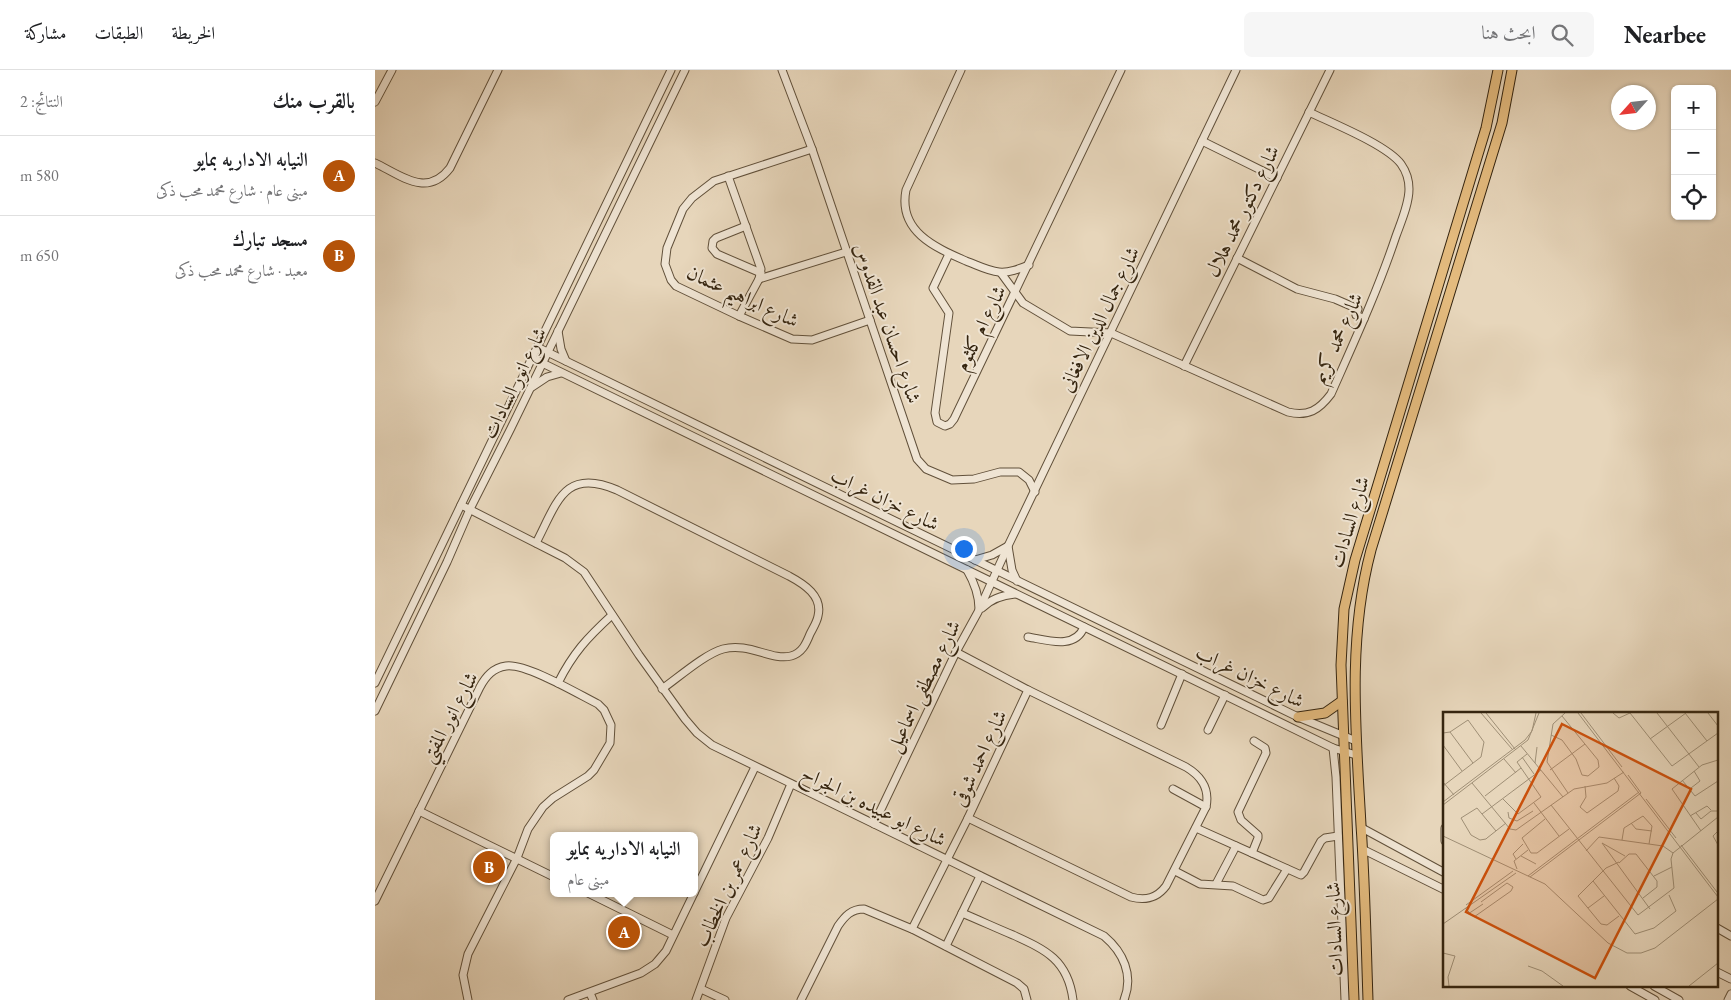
<!DOCTYPE html>
<html lang="ar">
<head>
<meta charset="utf-8">
<style>
  :root { --surface:#fff; --page:#f6f6f6; --text:#202124; --muted:#757577; --line:#e0e0e0; --accent:#b45309 }
  body { margin:0; font-family:"EB Garamond",Amiri,serif; background:var(--page); color:var(--text); direction:rtl }
  .controls { position:absolute; right:15px; top:15px; display:grid; overflow:hidden; border-radius:8px; box-shadow:0 1px 4px #0004 }
  .controls button { width:45px; height:45px; display:grid; place-items:center; padding:0; border:0; border-bottom:1px solid var(--line); background:var(--surface); color:var(--text); font:25px sans-serif }
  .compass { position:absolute; left:1236px; top:15px; width:45px; height:45px; border-radius:50%; background:var(--surface); box-shadow:0 1px 4px #0004; rotate:243deg }
  .you { position:absolute; left:588px; top:478px; width:18px; height:18px; margin:-12px; border:4px solid #fff; border-radius:50%; background:#1a73e8; box-shadow:0 0 0 8px #1a73e833 }
  .badge { display:grid; place-items:center; width:32px; height:32px; border-radius:50%; background:var(--accent); color:#fff; font-size:16px; font-weight:700 }
  .pin { position:absolute; translate:-50% -50%; border:2px solid #fff; box-shadow:0 1px 5px #0006 }
  .popup { position:absolute; left:175px; top:762px; width:148px; height:65px; box-sizing:border-box; display:grid; place-content:center; border-radius:8px; background:var(--surface); filter:drop-shadow(0 1px 4px #0005); font-size:16px; white-space:nowrap; color:var(--muted) }
  .popup b { font-size:19px; color:var(--text) }
  .popup::after { content:''; position:absolute; left:50%; top:100%; margin-left:-10px; border:10px solid transparent; border-top-color:var(--surface) }
  .list { margin:0; padding:0; list-style:none }
  h2 { display:flex; justify-content:space-between; align-items:center; height:65px; margin:0; padding:0 20px; font-size:21px }
  h2 small { font-size:16px; font-weight:400; color:var(--muted) }
  .list li { display:grid; grid-template-columns:32px 1fr auto; gap:15px; align-items:center; box-sizing:border-box; height:80px; padding:0 20px; border-top:1px solid var(--line) }
  .list b { display:block; font-size:19px; white-space:nowrap }
  .list p { margin:0; font-size:16px; white-space:nowrap; color:var(--muted) }
  .list em { font-size:16px; font-style:normal; color:var(--muted) }
  .icon { flex:none; width:28px; height:28px; fill:none; stroke:currentColor; stroke-width:2; stroke-linecap:round; stroke-linejoin:round }
  .map { position:relative; flex:none; width:1356px; height:930px; overflow:hidden; direction:ltr }
  header { display:flex; align-items:center; gap:30px; box-sizing:border-box; height:70px; padding:0 25px; background:var(--surface); border-bottom:1px solid var(--line) }
  header strong { font-size:24px }
  nav { display:flex; gap:28px; margin-inline-start:auto; font-size:18px }
  .search { width:350px; height:45px; background:var(--page); display:flex; align-items:center; gap:12px; box-sizing:border-box; padding:0 18px; border-radius:8px; color:var(--muted); font-size:19px }
  main { display:flex }
  aside { flex:1; background:var(--surface) }
  .map>svg:first-child { display:block }
  .lines { fill:none; stroke-linecap:round; stroke-linejoin:round }
  .minor-casing { stroke:#61503a; stroke-width:9 }
  .major-casing { stroke:#34240f; stroke-width:11 }
  .minor { stroke:#efe4d3; stroke-width:7 }
  .major { stroke:#e4bb7e; stroke-width:9 }
  .labels { text-anchor:middle; stroke-width:4; stroke-linejoin:round; paint-order:stroke }
  .street-label { font-size:20px; fill:#34240f; stroke:#efe4d3 }
  .inset-road { fill:none; stroke:#9f8f76; stroke-width:1 }
  .view { fill:#cd510c; fill-opacity:0.15; stroke:#cd510c; stroke-width:2.5 }
  .inset-edge { fill:none; stroke:#34240f; stroke-width:2.5 }
</style>
</head>
<body>
<header>
<strong>Nearbee</strong>
<div class="search"><svg class="icon" aria-label="search" viewBox="0 0 24 24"><circle cx="10" cy="10" r="6"/><path d="M15 15l6 6"/></svg>ابحث هنا</div>
<nav><a>الخريطة</a><a>الطبقات</a><a>مشاركة</a></nav>
</header>
<main>
<div class="map">
<svg width="1356" height="930" viewBox="0 0 1356 930">
  <rect width="100%" height="100%" fill="#e7d6bb"/>
  <filter id="stains"><feTurbulence type="fractalNoise" baseFrequency=".004" numOctaves="4"/><feColorMatrix values="0 0 0 0 .2 0 0 0 0 .09 0 0 0 0 .02 0 0 0 .5 -.17"/></filter>
  <radialGradient id="worn" r=".72"><stop offset=".6" stop-color="#630" stop-opacity="0"/><stop offset="1" stop-color="#630" stop-opacity=".3"/></radialGradient>
  <g class="lines">
    <!-- minor casing -->
    <g class="minor-casing">
      <g id="minor">
        <path d="M407 0 437 79 542 389 551 399 577 410 599 409 625 402H644L654 410 660 422"/>
        <path d="M586 0 531 120C523 161 559 177 591 191 602 195 613 201 624 202 634 203 644 199 654 195"/>
        <path d="M0 32 17 0"/>
        <path d="M827 71 902 108"/>
        <path d="M437 79 339 111 317 128 308 139 292 178 290 194 296 210 301 216 364 246 417 269 437 270 495 250"/>
        <path d="M0 93C27 106 52 128 75 98L123 0"/>
        <path d="M353 106 386 199 384 209 364 246"/>
        <path d="M371 156 341 168 338 171 337 178 342 184 386 203"/>
        <path d="M574 184 558 218 574 243 560 343 562 352 570 356 575 354 579 349 746 0"/>
        <path d="M862 188 922 219 960 229 983 239 981 245 989 249"/>
        <path d="M626 203 648 233 695 261 736 263 913 342C933 347 944 340 956 324 979 272 1003 220 1021 166 1026 152 1034 134 1034 119 1034 110 1031 101 1026 94 1012 75 957 53 934 42"/>
        <path d="M384 209 471 182"/>
        <path d="M183 261 186 279 191 291"/>
        <path d="M162 277 923 647 981 671"/>
        <path d="M157 288 958 678 981 685"/>
        <path d="M809 296 955 0"/>
        <path d="M157 317 172 307 186 303"/>
        <path d="M86 435 190 488 209 502 264 585 310 649 322 663 337 675 729 866C748 882 759 905 749 930"/>
        <path d="M161 473C182 433 189 397 242 420L414 506C429 514 448 526 443 546 442 552 438 558 435 564 431 574 427 583 416 586 396 591 374 572 348 579 330 584 304 607 287 619"/>
        <path d="M600 490 617 485 633 476 637 500 642 511"/>
        <path d="M592 500C599 512 604 525 604 539"/>
        <path d="M607 538C616 529 628 525 640 524"/>
        <path d="M653 567C672 570 700 580 709 557"/>
        <path d="M581 582 653 620 811 697C826 706 835 718 831 737L791 816C782 828 771 831 756 827L593 748"/>
        <path d="M0 613 296 0"/>
        <path d="M183 613C198 583 212 568 237 545"/>
        <path d="M0 641 72 492 95 439 136 358 310 0"/>
        <path d="M786 655 807 604"/>
        <path d="M833 660 850 625"/>
        <path d="M958 678 961 707 970 930"/>
        <path d="M798 719 831 737"/>
        <path d="M44 741 179 807"/>
        <path d="M499 754 581 582 603 542 633 476 861 0"/>
        <path d="M821 758 926 805 929 802 946 771 950 768 963 766"/>
        <path d="M987 758 1070 803"/>
        <path d="M1070 758V771"/>
        <path d="M987 779 1070 820"/>
        <path d="M877 783 883 768V765L866 750 863 742 891 683 890 678 879 671"/>
        <path d="M800 801 825 814 858 816 888 830 894 828 912 799"/>
        <path d="M841 814 861 776"/>
        <path d="M213 823 298 865"/>
        <path d="M319 823 380 697"/>
        <path d="M0 831 105 617C111 606 118 598 131 596 151 593 203 624 223 634L229 640 236 655 235 673 219 700 213 706 178 728 168 737 153 759 142 788 93 884 88 905 93 930"/>
        <path d="M587 843C604 850 621 858 638 865 671 880 693 890 698 930"/>
        <path d="M1342 858 1356 866"/>
        <path d="M537 859 593 748 653 620"/>
        <path d="M571 876 605 806"/>
        <path d="M1342 902 1356 909"/>
        <path d="M1255 916 1280 930"/>
        <path d="M1279 916 1304 930"/>
        <path d="M326 919 350 930"/>
        <path d="M215 923 218 930"/>
        <path d="M193 930 266 903 280 894 291 881 319 823"/>
        <path d="M321 930 351 848 393 768 416 714"/>
        <path d="M426 930 463 856C470 846 476 839 489 839L537 859 642 913 649 919 652 930"/>
        <path d="M1353 930 1356 924"/>
      </g>
    </g>
    <!-- major casing -->
    <g class="major-casing">
      <g id="major">
        <path d="M923 647 950 643 967 631"/>
        <path d="M979 930 966 595 969 539 980 490 1111 58 1123 0"/>
        <path d="M993 930C991 872 990 813 986 755 981 663 972 570 996 480L1127 53 1137 0"/>
      </g>
    </g>
    <!-- minor -->
    <use href="#minor" class="minor"/>
    <!-- major -->
    <use href="#major" class="major"/>
  </g>
  <g class="labels">
    <!-- street labels -->
    <g class="street-label">
      <text transform="translate(867 141) rotate(-64)" y="7">شارع دكتور محمد هلال</text>
      <text transform="translate(368 226) rotate(25)" y="7">شارع ابراهيم عثمان</text>
      <text transform="translate(724 249) rotate(-64)" y="7">شارع جمال الدين الافغانى</text>
      <text transform="translate(513 253) rotate(71)" y="7">شارع احسان عبد القدوس</text>
      <text transform="translate(605 258) rotate(-64)" y="7">شارع ام كلثوم</text>
      <text transform="translate(962 268) rotate(-66)" y="7">شارع محمد كريم</text>
      <text transform="translate(139 313) rotate(-64)" y="7">شارع انور السادات</text>
      <text transform="translate(510 429) rotate(26)" y="7">شارع خزان غراب</text>
      <text transform="translate(974 452) rotate(-73)" y="7">شارع السادات</text>
      <text transform="translate(875 606) rotate(26)" y="7">شارع خزان غراب</text>
      <text transform="translate(548 616) rotate(-64)" y="7">شارع مصطفى اسماعيل</text>
      <text transform="translate(74 647) rotate(-62)" y="7">شارع انور المفتي</text>
      <text transform="translate(604 688) rotate(-65)" y="7">شارع احمد شوقى</text>
      <text transform="translate(499 736) rotate(26)" y="7">شارع ابو عبيده بن الجراح</text>
      <text transform="translate(353 815) rotate(-65)" y="7">شارع عمر بن الخطاب</text>
      <text transform="translate(959 859) rotate(-92)" y="7">شارع السادات</text>
    </g>
  </g>
  <!-- overview -->
  <g transform="translate(1068 642)">
    <rect width="275" height="275" fill="#e7d6bb"/>
    <path class="inset-road" d="M38 1 69 37M43 1 72 37M122 1 110 12 104 50 125 81M135 1 275 185M138 1 179 55M170 1 176 6 187 1M187 1 229 54 275 21M214 1 256 55M242 1 264 29M265 1 275 14M7 20 30 51M0 21 7 20 25 8 41 30 38 45 0 74M108 23 119 28 133 47 139 63 145 64 156 55 155 48 119 4M207 27 243 1M0 33 19 59M78 34 120 85M79 45 91 62M61 47 73 61M92 51 94 35M107 58 142 32M185 63 198 81M239 68 252 84 275 69M0 70 11 83M29 71 67 117 73 118 131 77 164 71 181 60M142 74 143 85 137 95 144 101 175 79 176 74 171 66M248 76 257 69 251 59M42 84 78 56M60 87 75 102 98 85 74 50 84 42M203 87 233 126M0 90 82 28 89 19 93 1M91 91 116 124M0 93 85 28 96 1M108 93 195 203 231 176 228 147 230 141 275 105M65 100 66 106 74 109 90 99M253 101 258 107 268 99H275M39 102 98 58M247 104 264 94 268 98M102 107 79 126 88 141H94L126 117M188 111 193 117 209 119M53 119 34 96 18 106 28 123 37 128 43 127 44 126 63 111M258 119 229 77 259 53 275 48M275 119 270 124 275 133M0 124 102 172 165 231 184 241H198L212 236 275 187M179 128 181 116 200 104 209 114 206 132M238 133 274 180M143 139 156 125 220 134 230 141M78 144 93 152M182 144 159 131 207 197M73 147 70 142 80 132M176 150 163 156 135 184 158 212 164 213 176 204M176 151 186 142H193L214 169V175L200 186M74 157 71 149 85 138M85 164 196 80M211 164 229 155M87 165 198 81M150 169 192 222 211 216 233 199 226 183M23 193 70 159M22 196 31 205 68 179 70 175 64 171 38 190M145 196 161 184M25 202 40 192M0 212 73 161M0 241 12 244 5 265 6 274M85 254 99 259 120 274M246 274 275 251"/>
    <path class="view" d="M119 12 248 77 152 266 23 200Z"/>
    <rect width="275" height="275" class="inset-edge"/>
  </g>
  <rect width="100%" height="100%" filter="url(#stains)"/>
  <rect width="100%" height="100%" fill="url(#worn)"/>
</svg>
<div class="controls">
<button>+</button>
<button>−</button>
<button><svg class="icon" aria-label="locate" viewBox="0 0 24 24"><circle cx="12" cy="12" r="6"/><path d="M12 2v4M12 18v4M2 12h4M18 12h4"/></svg></button>
</div>
<svg class="compass" viewBox="-18 -18 36 36"><path d="M0-13l5 13h-10z" fill="#e53935"/><path d="M0 13l5-13h-10z" fill="#757577"/></svg>
<div class="you"></div>
<div class="pin badge" style="left:249px;top:862px">A</div>
<div class="popup"><b>النيابه الاداريه بمايو</b>مبنى عام</div>
<div class="pin badge" style="left:114px;top:797px">B</div>
</div>
<aside>
<h2>بالقرب منك<small>النتائج: 2</small></h2>
<ul class="list">
<li><span class="badge">A</span><div><b>النيابه الاداريه بمايو</b><p>مبنى عام · شارع محمد محب ذكى</p></div><em>580 m</em></li>
<li><span class="badge">B</span><div><b>مسجد تبارك</b><p>معبد · شارع محمد محب ذكى</p></div><em>650 m</em></li>
</ul>
</aside>
</main>
</body>
</html>
